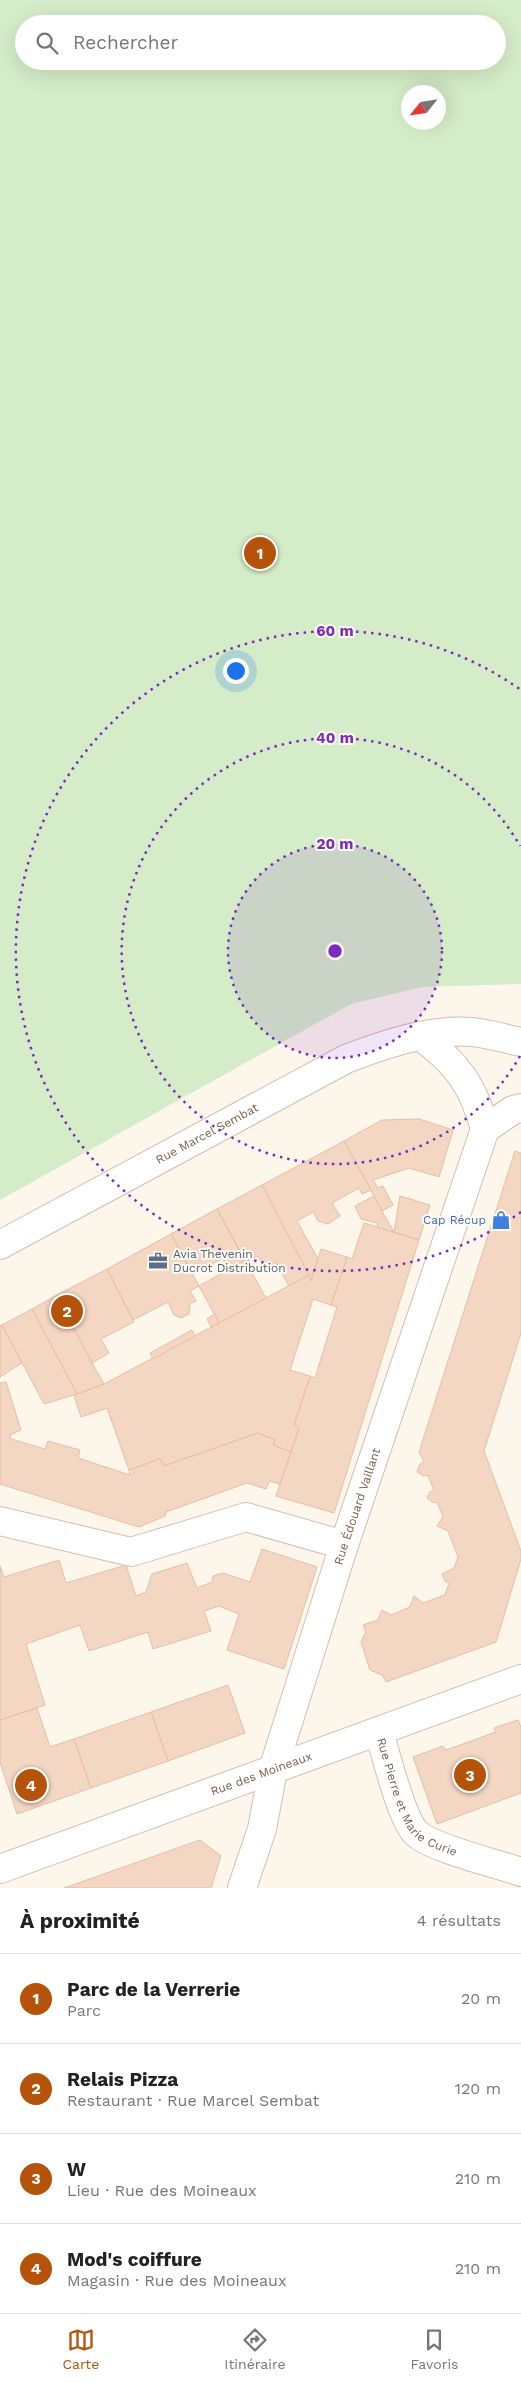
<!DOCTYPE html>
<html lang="fr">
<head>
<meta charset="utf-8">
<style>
  :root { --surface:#fff; --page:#f6f6f6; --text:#222; --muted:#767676; --line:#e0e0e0; --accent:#b45309 }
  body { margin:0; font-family:"Work Sans",sans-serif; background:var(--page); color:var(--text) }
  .compass { position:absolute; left:401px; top:85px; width:45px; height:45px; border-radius:50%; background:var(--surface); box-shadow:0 5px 20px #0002; rotate:240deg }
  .you { position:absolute; left:235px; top:670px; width:18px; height:18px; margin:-12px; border:4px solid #fff; border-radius:50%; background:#1a73e8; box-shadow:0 0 0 8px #1a73e833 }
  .badge { display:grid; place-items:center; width:32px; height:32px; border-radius:50%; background:var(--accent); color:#fff; font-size:16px; font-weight:700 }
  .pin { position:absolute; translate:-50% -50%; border:2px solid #fff; box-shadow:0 1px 5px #0006 }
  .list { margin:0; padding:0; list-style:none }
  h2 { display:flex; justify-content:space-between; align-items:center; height:65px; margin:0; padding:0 20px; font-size:21px }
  h2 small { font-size:16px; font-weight:400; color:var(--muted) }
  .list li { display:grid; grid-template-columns:32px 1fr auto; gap:15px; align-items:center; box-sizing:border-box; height:90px; padding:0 20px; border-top:1px solid var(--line) }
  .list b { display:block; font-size:19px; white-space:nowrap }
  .list p { margin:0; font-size:16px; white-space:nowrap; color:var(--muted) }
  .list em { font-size:16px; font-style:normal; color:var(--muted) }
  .icon { flex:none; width:28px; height:28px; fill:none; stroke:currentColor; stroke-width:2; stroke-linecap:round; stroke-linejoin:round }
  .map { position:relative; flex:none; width:521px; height:1888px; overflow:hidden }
  .search { position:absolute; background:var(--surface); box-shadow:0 5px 20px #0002; left:15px; right:15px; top:15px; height:55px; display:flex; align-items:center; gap:12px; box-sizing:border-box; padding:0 18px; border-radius:28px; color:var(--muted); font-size:19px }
  .sheet { height:425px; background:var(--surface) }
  nav { display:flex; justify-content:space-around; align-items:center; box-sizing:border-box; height:70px; border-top:1px solid var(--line); background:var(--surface); font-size:14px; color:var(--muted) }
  nav a { display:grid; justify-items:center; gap:2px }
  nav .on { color:var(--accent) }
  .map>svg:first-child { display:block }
  .green { fill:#d5ecc8; fill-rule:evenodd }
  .building { fill:#f3d7c2; stroke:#e6bea2 }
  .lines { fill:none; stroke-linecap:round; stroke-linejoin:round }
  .street-casing { stroke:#d0bfaf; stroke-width:30 }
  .street { stroke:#fff; stroke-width:28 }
  .ring { fill:none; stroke:#7b2cbf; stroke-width:2.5; stroke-dasharray:2.5 5 }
  .labels { text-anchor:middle; stroke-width:4; stroke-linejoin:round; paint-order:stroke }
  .street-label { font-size:12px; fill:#795e4c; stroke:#fffaf1 }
  .shop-label { font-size:12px; fill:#366cbe; stroke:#fffaf1; text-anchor:end }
  .service-label { font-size:12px; fill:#4e5e75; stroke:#fffaf1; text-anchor:start }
  .centre { fill:#7b2cbf; stroke:#fffaf1; stroke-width:2.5 }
  .ring-label { font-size:15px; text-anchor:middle; font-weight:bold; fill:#7b2cbf; stroke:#fffaf1; stroke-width:4; stroke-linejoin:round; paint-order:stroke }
</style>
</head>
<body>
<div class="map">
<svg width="521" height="1888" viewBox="0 0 521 1888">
  <rect width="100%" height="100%" fill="#fdf6eb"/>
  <!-- green -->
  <path class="green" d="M0 0H521V984L422 987 351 1004 0 1200ZM24 24H497V61H24ZM408 92H438V122H408Z"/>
  <!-- building -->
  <g class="building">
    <path d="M419 1119 453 1130 439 1177 409 1168 373 1180 378 1188 383 1186 393 1205 382 1211 344 1141 382 1120Z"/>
    <path d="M344 1141 371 1190 362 1194 359 1188 332 1203 340 1216 328 1224 318 1221 313 1212 297 1221 318 1259 311 1281 262 1185Z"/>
    <path d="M515 1151 521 1153V1333L484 1451 521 1551V1559L496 1642 386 1682 382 1675 370 1670 361 1642 366 1632 363 1625 378 1620 382 1610 391 1615 410 1607 414 1596 423 1603 445 1595 449 1583 445 1581 442 1574 454 1568 458 1557 448 1531 437 1526 443 1517 437 1502 434 1503 427 1498 430 1492 434 1491 428 1475 424 1476 417 1472 420 1464 424 1462 419 1452Z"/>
    <path d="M262 1185 309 1275 289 1286 276 1263 270 1266 263 1264 258 1256 246 1262 217 1209Z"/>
    <path d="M374 1196 382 1211 394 1232 377 1227 378 1223 361 1219 355 1206Z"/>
    <path d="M400 1196 430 1205 419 1240 394 1232Z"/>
    <path d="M217 1209 239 1250 193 1274 171 1234Z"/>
    <path d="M364 1223 419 1240 334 1513 276 1496 299 1428 294 1425 310 1376 315 1378 337 1307 331 1305 347 1257 352 1259Z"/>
    <path d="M171 1234 199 1286 190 1291 196 1301 190 1304 189 1314 181 1318 174 1315 168 1302 133 1320 107 1269Z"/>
    <path d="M321 1249 347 1257 331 1305 313 1299 290 1370 310 1376 294 1425 299 1428 291 1452 273 1445 275 1440 258 1433 164 1466 160 1459 129 1470 107 1408 81 1417 74 1395 104 1384 309 1275 311 1281Z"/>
    <path d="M239 1250 245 1260 229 1269 222 1258Z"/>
    <path d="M245 1260 266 1298 219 1323 199 1286Z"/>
    <path d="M107 1269 134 1322 101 1339 109 1353 92 1363 57 1295Z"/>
    <path d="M57 1295 92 1363 104 1384 77 1394 32 1309Z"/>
    <path d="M32 1309 77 1394 44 1404 2 1325Z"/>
    <path d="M215 1314 219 1323 211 1327 207 1319Z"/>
    <path d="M2 1325 22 1363 0 1377V1326Z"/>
    <path d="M192 1330 195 1336 153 1359 150 1353Z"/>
    <path d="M6 1382 21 1430 10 1435 11 1439 45 1449 48 1441 80 1450 78 1458 130 1475 129 1470 160 1459 164 1466 258 1433 275 1440 273 1445 291 1452 280 1484 269 1481 266 1489 247 1483 166 1512 165 1516 139 1527 0 1484V1383Z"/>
    <path d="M262 1549 317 1567 284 1669 227 1650 239 1614 219 1606 204 1611 211 1631 153 1649 148 1632 89 1651 80 1625 26 1644 45 1705 0 1720V1566L4 1577 59 1560 66 1583 126 1565 136 1596 146 1592 152 1574 187 1563 197 1588 212 1582 213 1576 223 1573 250 1582Z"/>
    <path d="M228 1685 245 1733 168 1761 151 1712Z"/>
    <path d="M37 1708 50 1747 74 1739 91 1788 17 1814 0 1762V1720Z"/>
    <path d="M151 1712 168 1761 91 1788 74 1739Z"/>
    <path d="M518 1720 521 1727V1793L437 1824 413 1757 443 1746 446 1750 496 1732 494 1728Z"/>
    <path d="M200 1840 221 1856 211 1888H64Z"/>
  </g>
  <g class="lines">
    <!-- street casing -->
    <g class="street-casing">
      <g id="street">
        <path d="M420 1036C457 1063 473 1085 485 1129"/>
        <path d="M485 1129 513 1110 521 1108"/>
        <path id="s1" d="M0 1245 346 1059C385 1044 429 1029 471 1032 488 1033 505 1039 521 1042"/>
        <path d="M0 1521 131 1552 246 1517 344 1545"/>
        <path id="s2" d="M379 1732C386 1754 401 1818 416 1833 431 1848 498 1864 521 1872"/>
        <path id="s3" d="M0 1869 521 1679"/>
        <path id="s4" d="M242 1888 262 1829 273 1770 344 1545 485 1129"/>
      </g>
    </g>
    <!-- street -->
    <use href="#street" class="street"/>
  </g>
  <!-- distance rings -->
  <circle cx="335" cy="951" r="107" fill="#7b2cbf" fill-opacity=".12"/>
  <g class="ring">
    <circle cx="335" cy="951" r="107"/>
    <path d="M520 1056A213 213 0 1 1 520 846"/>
    <path d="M521 1212A320 320 0 1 1 521 690"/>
  </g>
  <!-- icons -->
  <defs>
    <g id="shop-bare" transform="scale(1.5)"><path d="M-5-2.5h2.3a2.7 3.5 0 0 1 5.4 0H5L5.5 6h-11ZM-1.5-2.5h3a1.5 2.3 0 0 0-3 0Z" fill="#3f7fe0" stroke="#fffaf1" stroke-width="2.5" paint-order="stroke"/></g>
    <g id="office-bare" transform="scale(1.5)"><path d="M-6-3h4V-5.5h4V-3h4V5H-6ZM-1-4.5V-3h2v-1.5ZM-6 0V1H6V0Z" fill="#5c6f8a" stroke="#fffaf1" stroke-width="2.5" paint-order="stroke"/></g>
  </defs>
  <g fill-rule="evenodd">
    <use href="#shop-bare" x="501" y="1220"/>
    <use href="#office-bare" x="158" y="1261"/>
  </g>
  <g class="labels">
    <!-- street labels -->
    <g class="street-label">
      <text dy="4" stroke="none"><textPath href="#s1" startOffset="235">Rue Marcel Sembat</textPath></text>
      <text dy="4" stroke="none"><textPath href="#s4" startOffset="399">Rue Édouard Vaillant</textPath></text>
      <text dy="4" stroke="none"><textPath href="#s3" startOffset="278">Rue des Moineaux</textPath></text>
      <text dy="4" stroke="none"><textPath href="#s2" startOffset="80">Rue Pierre et Marie Curie</textPath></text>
    </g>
    <!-- shop labels -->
    <g class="shop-label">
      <text x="486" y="1224">Cap Récup</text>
    </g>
    <!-- service labels -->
    <g class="service-label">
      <text x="173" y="1258">Avia Thevenin<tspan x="173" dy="14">Ducrot Distribution</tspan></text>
    </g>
  </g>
  <circle cx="335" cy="951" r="8" class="centre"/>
  <g class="ring-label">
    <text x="335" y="636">60 m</text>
    <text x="335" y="743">40 m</text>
    <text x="335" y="849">20 m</text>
  </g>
</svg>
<svg class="compass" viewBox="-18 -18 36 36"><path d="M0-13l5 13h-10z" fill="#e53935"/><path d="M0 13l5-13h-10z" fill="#767676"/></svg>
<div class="you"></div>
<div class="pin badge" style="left:260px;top:553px">1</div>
<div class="pin badge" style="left:67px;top:1311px">2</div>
<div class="pin badge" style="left:470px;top:1775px">3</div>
<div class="pin badge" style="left:31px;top:1785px">4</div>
<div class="search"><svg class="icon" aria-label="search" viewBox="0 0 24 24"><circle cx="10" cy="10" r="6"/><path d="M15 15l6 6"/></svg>Rechercher</div>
</div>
<section class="sheet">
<h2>À proximité<small>4 résultats</small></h2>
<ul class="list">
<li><span class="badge">1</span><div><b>Parc de la Verrerie</b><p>Parc</p></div><em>20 m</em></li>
<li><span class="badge">2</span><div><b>Relais Pizza</b><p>Restaurant · Rue Marcel Sembat</p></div><em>120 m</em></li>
<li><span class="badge">3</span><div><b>W</b><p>Lieu · Rue des Moineaux</p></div><em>210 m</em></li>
<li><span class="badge">4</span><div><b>Mod's coiffure</b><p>Magasin · Rue des Moineaux</p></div><em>210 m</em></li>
</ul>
</section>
<nav>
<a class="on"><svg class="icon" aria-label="map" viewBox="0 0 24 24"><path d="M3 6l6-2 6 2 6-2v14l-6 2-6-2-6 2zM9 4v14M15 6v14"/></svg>Carte</a>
<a><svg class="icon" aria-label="directions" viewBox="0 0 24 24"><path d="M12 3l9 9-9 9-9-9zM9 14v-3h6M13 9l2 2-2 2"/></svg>Itinéraire</a>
<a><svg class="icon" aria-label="saved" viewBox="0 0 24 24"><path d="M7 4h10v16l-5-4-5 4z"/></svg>Favoris</a>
</nav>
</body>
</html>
